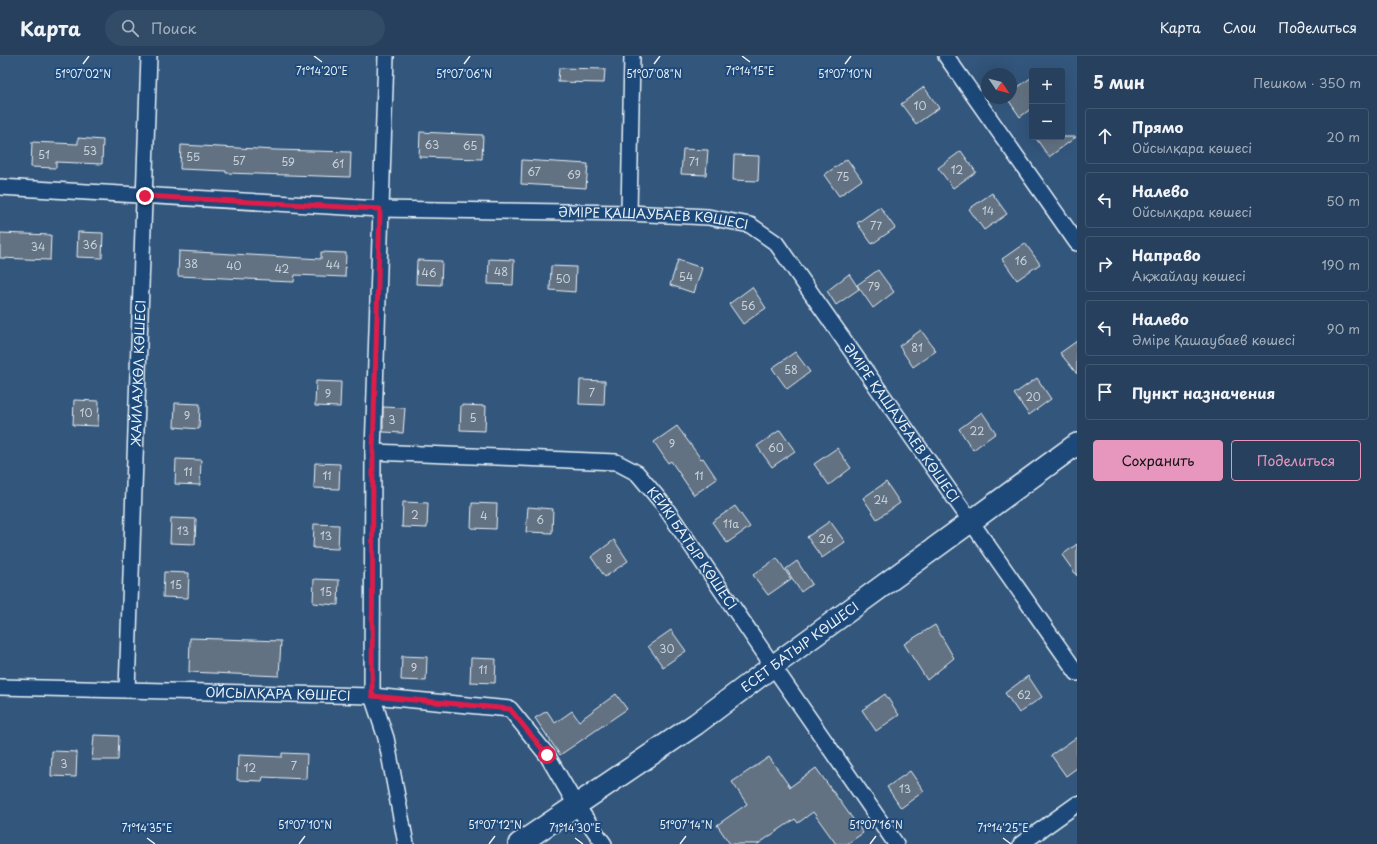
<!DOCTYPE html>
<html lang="ru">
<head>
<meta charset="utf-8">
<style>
  :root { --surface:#26405d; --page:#324b66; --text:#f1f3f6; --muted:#a4afbc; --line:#425972; --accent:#e797bd }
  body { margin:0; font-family:"Playpen Sans",sans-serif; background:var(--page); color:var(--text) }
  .controls { position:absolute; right:12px; top:12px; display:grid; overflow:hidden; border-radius:4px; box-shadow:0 4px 16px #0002 }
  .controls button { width:36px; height:36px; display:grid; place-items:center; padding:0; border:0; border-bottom:1px solid var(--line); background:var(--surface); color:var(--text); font:20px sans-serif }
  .compass { position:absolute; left:981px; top:12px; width:36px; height:36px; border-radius:50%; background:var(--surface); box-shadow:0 4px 16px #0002; rotate:125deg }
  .stop { position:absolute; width:12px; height:12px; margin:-9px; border:3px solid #e11d48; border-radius:50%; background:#fff }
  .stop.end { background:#e11d48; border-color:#fff; box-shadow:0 1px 4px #0008 }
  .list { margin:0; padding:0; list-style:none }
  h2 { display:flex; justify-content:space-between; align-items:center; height:52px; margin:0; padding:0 16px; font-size:17px }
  h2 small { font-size:13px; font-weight:400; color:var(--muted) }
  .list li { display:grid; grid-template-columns:26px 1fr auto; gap:12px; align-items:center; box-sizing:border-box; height:56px; margin:0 8px 8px; padding:0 8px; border:1px solid var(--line); border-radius:4px }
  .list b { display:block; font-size:15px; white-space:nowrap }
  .list p { margin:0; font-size:13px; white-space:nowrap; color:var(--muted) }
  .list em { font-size:13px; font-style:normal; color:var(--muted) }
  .actions { display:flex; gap:8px; padding:12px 16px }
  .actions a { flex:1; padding:9px 0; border:1px solid var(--accent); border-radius:4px; text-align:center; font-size:14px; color:var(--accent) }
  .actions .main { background:var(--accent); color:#111 }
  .icon { flex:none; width:22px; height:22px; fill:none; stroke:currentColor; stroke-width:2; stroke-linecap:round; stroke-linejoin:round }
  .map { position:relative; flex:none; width:1077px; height:788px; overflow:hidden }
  header { display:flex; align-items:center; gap:24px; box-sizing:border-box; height:56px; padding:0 20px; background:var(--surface); border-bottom:1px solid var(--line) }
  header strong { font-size:19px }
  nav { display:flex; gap:22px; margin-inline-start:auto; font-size:14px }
  .search { width:280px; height:36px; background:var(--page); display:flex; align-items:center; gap:10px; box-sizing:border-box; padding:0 14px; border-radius:22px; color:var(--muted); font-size:15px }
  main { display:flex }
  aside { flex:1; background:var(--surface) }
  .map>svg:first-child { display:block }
  .building { fill:#637282; stroke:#e8f1f8 }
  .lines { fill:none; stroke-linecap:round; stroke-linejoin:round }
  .street-casing { stroke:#e8f1f8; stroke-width:18 }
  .secondary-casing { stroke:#e8f1f8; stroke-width:24 }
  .street { stroke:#1f4a7a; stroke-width:15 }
  .secondary { stroke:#1f4a7a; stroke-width:21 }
  .route { stroke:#e11d48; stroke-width:5 }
  .ticks { fill:none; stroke:#e8f1f8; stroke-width:1.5 }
  .labels { text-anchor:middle; stroke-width:4; stroke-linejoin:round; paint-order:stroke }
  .number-label { font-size:11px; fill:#c7d1da }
  .street-label { font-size:13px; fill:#e8f1f8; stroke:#1f4a7a }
  .ticks-label { font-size:10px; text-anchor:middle; fill:#e8f1f8; stroke:#1f4a7a; stroke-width:4; stroke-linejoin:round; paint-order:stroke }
</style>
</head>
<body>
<header>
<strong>Карта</strong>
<div class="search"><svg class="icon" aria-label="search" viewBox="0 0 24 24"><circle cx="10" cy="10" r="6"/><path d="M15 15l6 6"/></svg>Поиск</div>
<nav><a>Карта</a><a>Слои</a><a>Поделиться</a></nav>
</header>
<main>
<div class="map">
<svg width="1077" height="788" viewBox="0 0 1077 788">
  <rect width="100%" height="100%" fill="#33567c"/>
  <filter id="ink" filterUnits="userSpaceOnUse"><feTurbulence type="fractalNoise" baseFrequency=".025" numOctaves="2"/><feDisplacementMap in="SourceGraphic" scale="8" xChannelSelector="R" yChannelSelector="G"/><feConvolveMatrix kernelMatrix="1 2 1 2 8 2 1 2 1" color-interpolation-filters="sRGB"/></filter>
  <g filter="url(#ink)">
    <!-- building -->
    <g class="building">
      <path d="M559 12 605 13 604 27 558 26Z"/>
      <path d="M1032 21V52L1020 61 1007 42H1011V36Z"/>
      <path d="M924 31 939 52 916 68 901 48Z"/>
      <path d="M420 76 483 79 482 103 419 101Z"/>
      <path d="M1035 81H1076L1049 101Z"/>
      <path d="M78 82 103 84 102 108 56 106V112L31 111 32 86 78 88Z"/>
      <path d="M181 89 276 94 351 96 350 121 226 117V115L180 113Z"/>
      <path d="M683 93 708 94 706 119 681 118Z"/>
      <path d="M961 95 976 116 953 132 938 112Z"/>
      <path d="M734 99 759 100 758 125 733 124Z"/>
      <path d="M847 103 862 124 839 140 824 119Z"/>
      <path d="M522 104 588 108 586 132 521 128Z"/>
      <path d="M992 137 1007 158 984 174 969 153Z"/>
      <path d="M880 151 895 172 872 188 857 167Z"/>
      <path d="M78 176 103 177 102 202 77 201Z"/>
      <path d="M0 177 51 179 50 204 0 202Z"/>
      <path d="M1025 187 1040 208 1017 224 1002 203Z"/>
      <path d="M179 195 321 203V196L346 197 345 221 295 219 294 226 269 225V224L178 220Z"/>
      <path d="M489 203 514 204 513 229 488 228Z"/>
      <path d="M417 204 442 205 441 229 416 228Z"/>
      <path d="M678 204 702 212 694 237 670 229Z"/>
      <path d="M551 210 576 211 575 236 550 234Z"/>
      <path d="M878 214 894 236 873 252 857 229Z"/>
      <path d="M849 218 859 233 836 249 827 235Z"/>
      <path d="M752 231 766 252 743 268 729 248Z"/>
      <path d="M921 274 936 295 913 311 899 290Z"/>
      <path d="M1077 285V318L1060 297Z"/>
      <path d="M795 296 810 316 787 333 772 312Z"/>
      <path d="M1037 322 1051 343 1029 359 1014 338Z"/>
      <path d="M580 324 605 325 604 349 579 348Z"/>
      <path d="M316 325 341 326 340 351 315 350Z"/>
      <path d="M74 344 99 345 98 370 73 369Z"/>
      <path d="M175 347 200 348 199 373 174 371Z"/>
      <path d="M461 349 486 350 485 375 460 374Z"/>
      <path d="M383 351 405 352 403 377 383 376Z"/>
      <path d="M982 356 996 377 973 394 959 373Z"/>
      <path d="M677 370 701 403 703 402 717 423 694 439 671 405 668 407 654 386Z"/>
      <path d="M780 374 795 395 772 411 757 390Z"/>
      <path d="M837 392 851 412 829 429 814 408Z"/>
      <path d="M176 403 201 404 200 429 175 428Z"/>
      <path d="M315 407 340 408 339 433 314 432Z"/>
      <path d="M886 426 900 447 877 463 863 442Z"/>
      <path d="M403 446 428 447 427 472 402 471Z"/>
      <path d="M472 447 497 448 496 473 471 472Z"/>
      <path d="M735 450 750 471 727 487 712 466Z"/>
      <path d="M528 451 553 453 552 477 526 476Z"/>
      <path d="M171 462 196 463 195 488 170 487Z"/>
      <path d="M830 465 845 486 822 502 807 481Z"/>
      <path d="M314 468 339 469 338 493 313 492Z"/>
      <path d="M614 484 628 505 605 521 591 501Z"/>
      <path d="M1077 488V520L1062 499Z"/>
      <path d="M777 502 791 523 768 539 753 519Z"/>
      <path d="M797 505 812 528 801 536 786 513Z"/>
      <path d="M164 516 189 517 188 542 163 541Z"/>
      <path d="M314 523 339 524 338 549 313 547Z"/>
      <path d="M935 569 954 602 927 624 904 588Z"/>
      <path d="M671 574 686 595 663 611 648 590Z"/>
      <path d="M190 582 281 585 279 620 189 616Z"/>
      <path d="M402 600 427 601 426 625 401 624Z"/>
      <path d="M471 602 496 603 495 627 470 626Z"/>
      <path d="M1028 620 1042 641 1019 657 1005 637Z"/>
      <path d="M616 638 627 653 560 699 535 662 547 655 555 667 572 655 579 665Z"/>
      <path d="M885 638 899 659 876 675 862 654Z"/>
      <path d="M94 679 119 680 118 704H92Z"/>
      <path d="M1077 681V712L1066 720 1051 699Z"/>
      <path d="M52 695 77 696 76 721 51 720Z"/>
      <path d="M282 697 307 698 306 723 263 721 262 725 237 724 238 699 282 701Z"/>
      <path d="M769 701 790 731 816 712 863 777 847 788H836L813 756 798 767 795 763 758 788H730L717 769 747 748 732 726Z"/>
      <path d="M910 715 924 735 901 752 887 731Z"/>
    </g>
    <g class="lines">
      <!-- street casing -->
      <g class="street-casing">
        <g id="street">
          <path d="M386 0 373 396 372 640 386 682 406 788"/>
          <path d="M946 0 1077 187"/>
          <path id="s1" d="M0 131 380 153 629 157 708 161 750 169 776 187 1077 617"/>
          <path d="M629 157 632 0"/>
          <path id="s2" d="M373 396 616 406 637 417 663 448 773 610 896 788"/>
          <path id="s3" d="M0 631 372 640 510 653 547 699 576 749 604 788"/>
          <path id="s4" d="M127 634 149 0"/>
          <path d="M1021 788 1077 748"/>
        </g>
      </g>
      <!-- secondary casing -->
      <g class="secondary-casing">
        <g id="secondary">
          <path id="s5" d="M519 788 696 668 773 610 1077 388"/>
        </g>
      </g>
      <!-- street -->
      <use href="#street" class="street"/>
      <!-- secondary -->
      <use href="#secondary" class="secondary"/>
    </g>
  </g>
  <g class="lines" filter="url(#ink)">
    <!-- route -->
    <path class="route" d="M145 140 380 153 373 396 372 640 510 653 547 699"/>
  </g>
  <!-- ticks -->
  <path class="ticks" d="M314 0 322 6M742 0 750 6M83 8 89 0M464 8 470 0M654 8 660 0M845 8 851 0M147 782 155 788M575 782 583 788M1003 782 1011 788M299 788 305 780M489 788 495 780M680 788 686 780M870 788 876 780"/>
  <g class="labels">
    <!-- number labels -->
    <g class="number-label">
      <text x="920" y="54">10</text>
      <text x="432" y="93">63</text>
      <text x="470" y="94">65</text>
      <text x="90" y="99">53</text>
      <text x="44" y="103">51</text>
      <text x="193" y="105">55</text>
      <text x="239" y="109">57</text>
      <text x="288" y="110">59</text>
      <text x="694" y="110">71</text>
      <text x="338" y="112">61</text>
      <text x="957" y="118">12</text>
      <text x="534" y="120">67</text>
      <text x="574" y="123">69</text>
      <text x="843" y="125">75</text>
      <text x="988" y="159">14</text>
      <text x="876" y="174">77</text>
      <text x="90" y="193">36</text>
      <text x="38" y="195">34</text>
      <text x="1021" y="209">16</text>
      <text x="191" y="212">38</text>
      <text x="333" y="213">44</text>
      <text x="234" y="214">40</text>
      <text x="282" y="217">42</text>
      <text x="501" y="220">48</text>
      <text x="429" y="221">46</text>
      <text x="686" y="225">54</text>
      <text x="563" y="227">50</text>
      <text x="874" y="235">79</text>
      <text x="748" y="254">56</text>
      <text x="917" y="296">81</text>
      <text x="791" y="318">58</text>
      <text x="592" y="341">7</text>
      <text x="328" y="342">9</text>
      <text x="1033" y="345">20</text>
      <text x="86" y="361">10</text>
      <text x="187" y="364">9</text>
      <text x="473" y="366">5</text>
      <text x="392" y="368">3</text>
      <text x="977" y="379">22</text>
      <text x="672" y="392">9</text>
      <text x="776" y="396">60</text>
      <text x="188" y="420">11</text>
      <text x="327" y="424">11</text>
      <text x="699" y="424">11</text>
      <text x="881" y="448">24</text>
      <text x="415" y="463">2</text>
      <text x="484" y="464">4</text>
      <text x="540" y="468">6</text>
      <text x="731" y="472">11а</text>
      <text x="183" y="479">13</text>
      <text x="326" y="484">13</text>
      <text x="826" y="487">26</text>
      <text x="609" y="507">8</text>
      <text x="176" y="533">15</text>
      <text x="326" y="540">15</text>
      <text x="667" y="597">30</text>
      <text x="414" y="616">9</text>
      <text x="483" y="618">11</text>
      <text x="1024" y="643">62</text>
      <text x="64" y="712">3</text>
      <text x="294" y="714">7</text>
      <text x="250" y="716">12</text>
      <text x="905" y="737">13</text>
    </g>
    <!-- street labels -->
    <g class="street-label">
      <text dy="5" stroke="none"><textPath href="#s1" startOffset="654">ӘМІРЕ ҚАШАУБАЕВ КӨШЕСІ</textPath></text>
      <text dy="5" stroke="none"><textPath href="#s4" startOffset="317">ЖАЙЛАУКӨЛ КӨШЕСІ</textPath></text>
      <text dy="5" stroke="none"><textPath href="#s1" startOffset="1002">ӘМІРЕ ҚАШАУБАЕВ КӨШЕСІ</textPath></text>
      <text dy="5" stroke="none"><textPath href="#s2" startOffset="360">КЕЙКІ БАТЫР КӨШЕСІ</textPath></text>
      <text dy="5" stroke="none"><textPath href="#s5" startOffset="343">ЕСЕТ БАТЫР КӨШЕСІ</textPath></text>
      <text dy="5" stroke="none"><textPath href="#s3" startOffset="278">ОЙСЫЛҚАРА КӨШЕСІ</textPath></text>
    </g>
  </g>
  <g class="ticks-label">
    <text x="322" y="19">71°14'20"E</text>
    <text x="750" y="19">71°14'15"E</text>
    <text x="83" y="22">51°07'02"N</text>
    <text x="464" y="22">51°07'06"N</text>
    <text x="654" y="22">51°07'08"N</text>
    <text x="845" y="22">51°07'10"N</text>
    <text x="305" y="773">51°07'10"N</text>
    <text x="495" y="773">51°07'12"N</text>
    <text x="686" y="773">51°07'14"N</text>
    <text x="876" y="773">51°07'16"N</text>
    <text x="147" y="776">71°14'35"E</text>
    <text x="575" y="776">71°14'30"E</text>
    <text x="1003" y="776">71°14'25"E</text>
  </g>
</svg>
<div class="controls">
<button>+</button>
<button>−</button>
</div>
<svg class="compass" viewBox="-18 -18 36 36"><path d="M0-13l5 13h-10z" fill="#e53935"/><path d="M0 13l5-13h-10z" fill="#a4afbc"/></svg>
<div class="stop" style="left:547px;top:699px"></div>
<div class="stop end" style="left:145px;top:140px"></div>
</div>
<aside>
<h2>5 мин<small>Пешком · 350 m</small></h2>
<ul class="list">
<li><svg class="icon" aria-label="ahead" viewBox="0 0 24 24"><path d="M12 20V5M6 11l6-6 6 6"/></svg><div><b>Прямо</b><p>Ойсылқара көшесі</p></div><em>20 m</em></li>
<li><svg class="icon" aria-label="left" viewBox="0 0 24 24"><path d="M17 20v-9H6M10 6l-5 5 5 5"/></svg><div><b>Налево</b><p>Ойсылқара көшесі</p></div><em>50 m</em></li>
<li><svg class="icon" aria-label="right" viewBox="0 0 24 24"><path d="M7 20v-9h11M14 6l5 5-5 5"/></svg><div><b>Направо</b><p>Ақжайлау көшесі</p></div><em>190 m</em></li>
<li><svg class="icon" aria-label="left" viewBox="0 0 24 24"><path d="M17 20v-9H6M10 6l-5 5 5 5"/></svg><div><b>Налево</b><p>Әміре Қашаубаев көшесі</p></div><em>90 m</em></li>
<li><svg class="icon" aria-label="arrive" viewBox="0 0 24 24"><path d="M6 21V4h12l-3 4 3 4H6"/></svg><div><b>Пункт назначения</b></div></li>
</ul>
<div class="actions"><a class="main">Сохранить</a><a>Поделиться</a></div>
</aside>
</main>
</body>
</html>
